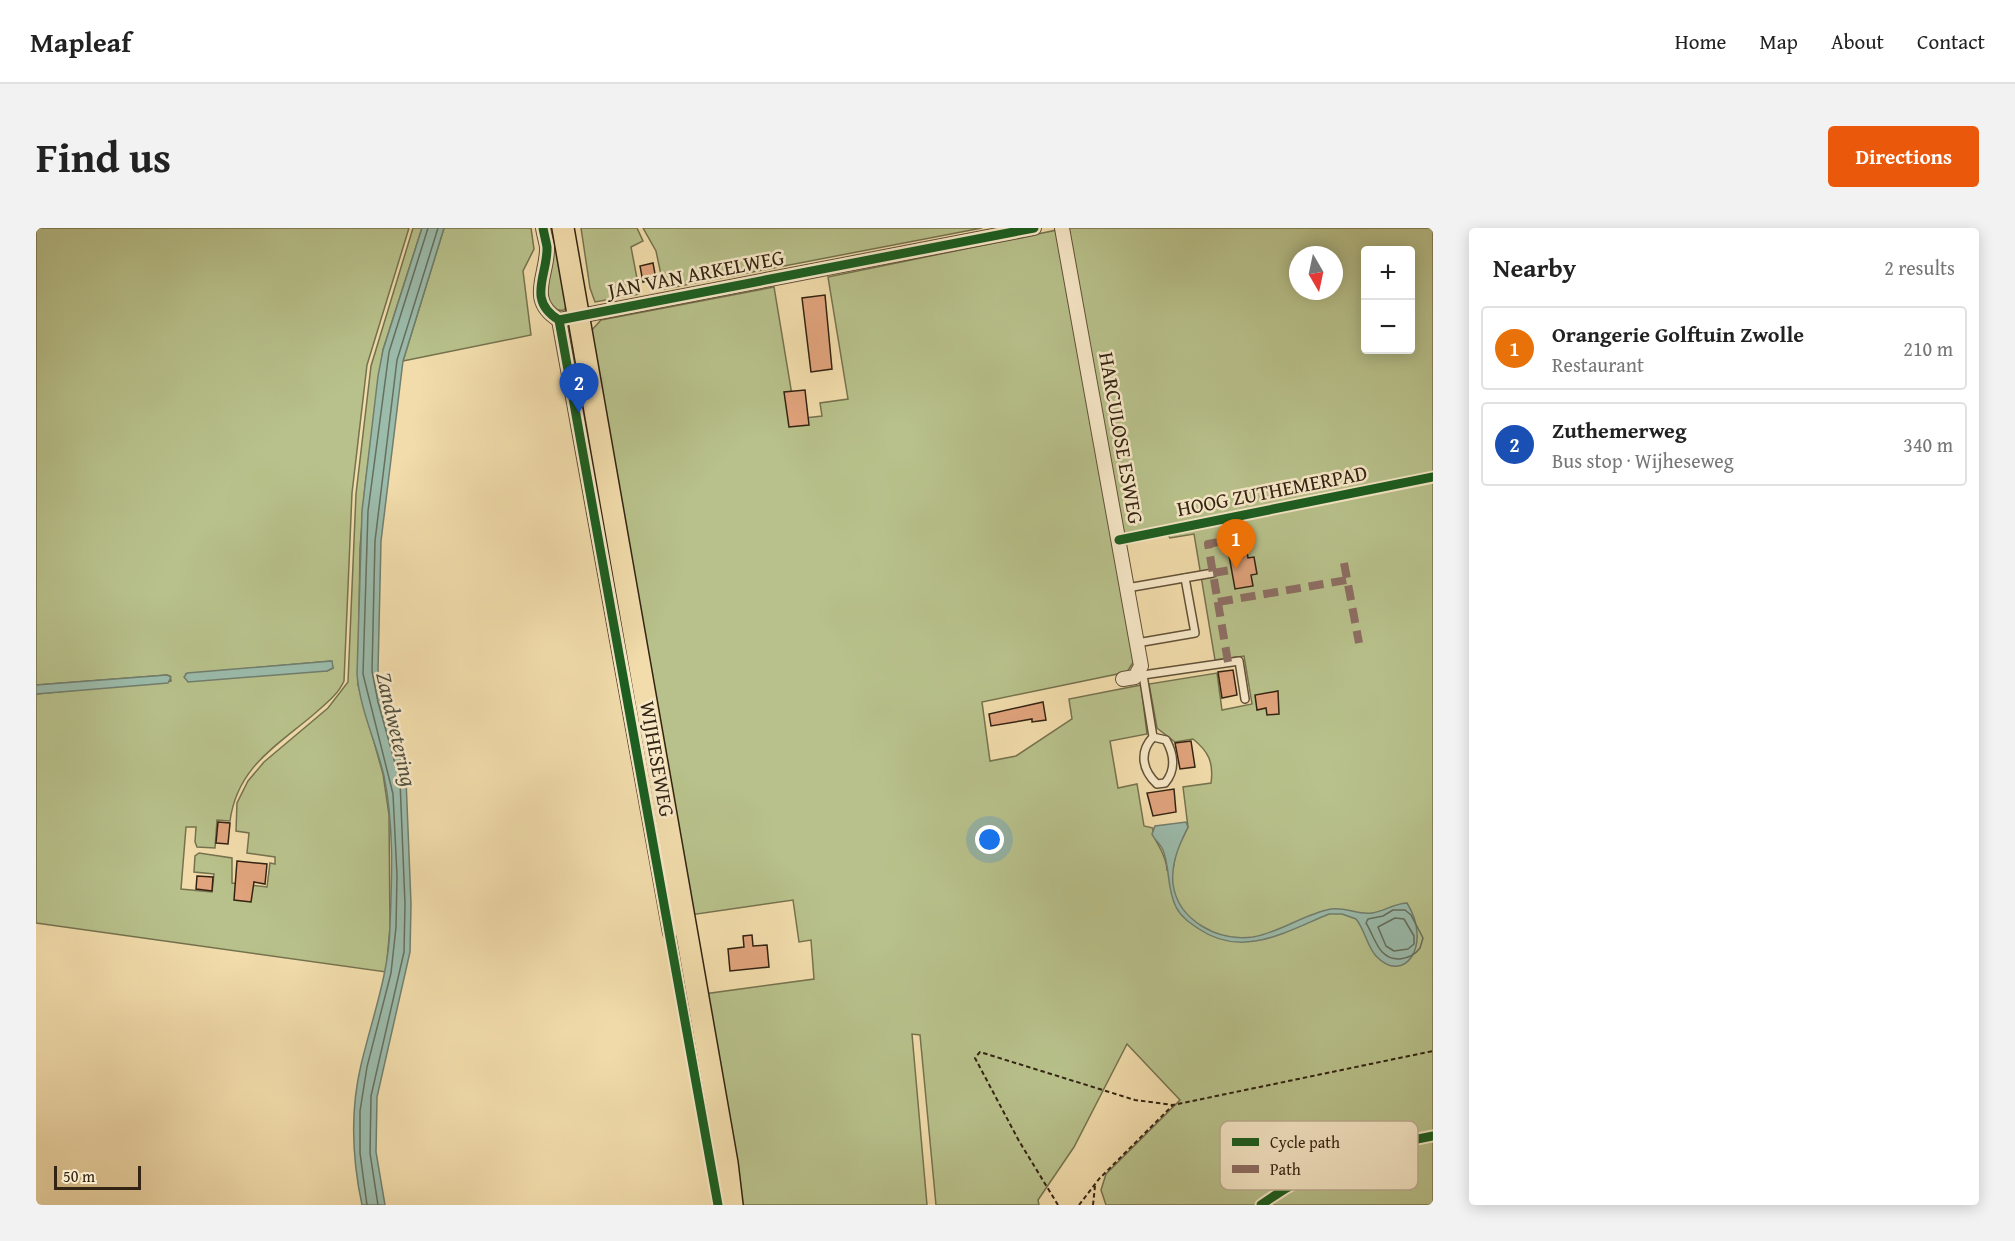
<!DOCTYPE html>
<html lang="en">
<head>
<meta charset="utf-8">
<style>
  :root { --surface:#fff; --page:#f2f2f2; --text:#222; --muted:#767676; --line:#e0e0e0; --accent:#ea580c }
  body { margin:0; font-family:"Gentium Book Plus",serif; background:var(--page); color:var(--text) }
  .controls { position:absolute; right:18px; top:18px; display:grid; overflow:hidden; border-radius:6px; box-shadow:0 3px 15px #0003 }
  .controls button { width:54px; height:54px; display:grid; place-items:center; padding:0; border:0; border-bottom:2px solid var(--line); background:var(--surface); color:var(--text); font:30px sans-serif }
  .compass { position:absolute; left:1253px; top:18px; width:54px; height:54px; border-radius:50%; background:var(--surface); box-shadow:0 3px 15px #0003; rotate:171deg }
  .scale { position:absolute; left:18px; bottom:15px; width:87px; box-sizing:border-box; padding-left:6px; border:3px solid #322312; border-top:0; font-size:16px; line-height:21px; white-space:nowrap; color:#322312; -webkit-text-stroke:4px #f7e8c8; paint-order:stroke }
  .you { position:absolute; left:954px; top:612px; width:21px; height:21px; margin:-15px; border:4px solid #fff; border-radius:50%; background:#1a73e8; box-shadow:0 0 0 9px #1a73e833 }
  .badge { display:grid; place-items:center; width:39px; height:39px; border-radius:50%; background:var(--accent); color:#fff; font-size:20px; font-weight:700 }
  .pin { position:absolute; translate:-50% -50px; filter:drop-shadow(0 2px 3px #0008) }
  .pin::after { content:''; position:absolute; top:32px; width:21px; height:18px; background:inherit; clip-path:polygon(0 0,100% 0,50% 100%) }
  .list { margin:0; padding:0; list-style:none }
  h2 { display:flex; justify-content:space-between; align-items:center; height:78px; margin:0; padding:0 24px; font-size:26px }
  h2 small { font-size:20px; font-weight:400; color:var(--muted) }
  .list li { display:grid; grid-template-columns:39px 1fr auto; gap:18px; align-items:center; box-sizing:border-box; height:84px; margin:0 12px 12px; padding:0 12px; border:2px solid var(--line); border-radius:6px }
  .list b { display:block; font-size:22px; white-space:nowrap }
  .list p { margin:0; font-size:20px; white-space:nowrap; color:var(--muted) }
  .list em { font-size:20px; font-style:normal; color:var(--muted) }
  .map { position:relative; flex:none; width:1397px; height:977px; overflow:hidden; border-radius:6px }
  header { display:flex; align-items:center; gap:36px; box-sizing:border-box; height:84px; padding:0 30px; background:var(--surface); border-bottom:2px solid var(--line) }
  header strong { font-size:28px }
  nav { display:flex; gap:33px; margin-inline-start:auto; font-size:21px }
  .intro { display:flex; align-items:center; justify-content:space-between; box-sizing:border-box; height:144px; padding:0 36px }
  h1 { margin:0; font-size:42px }
  .button { padding:15px 27px; border-radius:6px; background:var(--accent); color:#fff; font-size:21px; font-weight:700 }
  main { display:flex; gap:36px; padding:0 36px }
  aside { flex:1; background:var(--surface); border-radius:6px; box-shadow:0 3px 15px #0003 }
  .map>svg:first-child { display:block }
  .green { fill:#b8c18b; stroke:#75724e; stroke-width:1.5; fill-rule:evenodd }
  .water { fill:#9bbbab; stroke:#717e6e; stroke-width:1.5 }
  .lines { fill:none; stroke-linecap:round; stroke-linejoin:round }
  .shore { stroke:#666f5e; stroke-width:1.5 }
  .building { fill:#e1a47d; stroke:#322312; stroke-width:1.5 }
  .lane-casing { stroke:#625138; stroke-width:10 }
  .street-casing { stroke:#625138; stroke-width:16 }
  .primary-casing { stroke:#322312; stroke-width:24 }
  .path { stroke:#322312; stroke-width:2; stroke-dasharray:4.5 3; stroke-linecap:butt }
  .lane { stroke:#f7e8c8; stroke-width:7 }
  .street { stroke:#f7e8c8; stroke-width:14 }
  .primary { stroke:#f2dcab; stroke-width:21 }
  .quiet { stroke:#8d6e63; stroke-width:8; stroke-dasharray:15 8; stroke-linecap:butt }
  .cycleway-casing { stroke:#f7e8c8; stroke-width:13 }
  .cycleway { stroke:#1b5e20; stroke-width:9 }
  .labels { text-anchor:middle; stroke-width:5; stroke-linejoin:round; paint-order:stroke }
  .street-label { font-size:21px; fill:#322312; stroke:#f7e8c8 }
  .water-label { font-size:22px; font-style:italic; fill:#525140; stroke:#f7e8c8 }
  .key { fill:#f7e8c8; stroke:#bcad91; stroke-width:1.5 }
  .key-label { font-size:16px; fill:#322312 }
</style>
</head>
<body>
<header>
<strong>Mapleaf</strong>
<nav><a>Home</a><a>Map</a><a>About</a><a>Contact</a></nav>
</header>
<div class="intro"><h1>Find us</h1><a class="button">Directions</a></div>
<main>
<div class="map">
<svg width="1397" height="977" viewBox="0 0 1397 977">
  <rect width="100%" height="100%" fill="#f2dcab"/>
  <filter id="stains"><feTurbulence type="fractalNoise" baseFrequency=".00333" numOctaves="4"/><feColorMatrix values="0 0 0 0 .2 0 0 0 0 .09 0 0 0 0 .02 0 0 0 .5 -.17"/></filter>
  <radialGradient id="worn" r=".72"><stop offset=".6" stop-color="#630" stop-opacity="0"/><stop offset="1" stop-color="#630" stop-opacity=".3"/></radialGradient>
  <!-- green -->
  <g class="green">
    <path d="M0 0H373L331 137 316 265 308 453C302 467 288 477 277 487 239 519 201 540 194 593L181 592 179 620 161 619 159 614 160 599H150L145 661 176 664 178 646 158 644 159 628 163 625 196 630V655L231 659 234 635 239 636V629L211 625 213 605 200 603 201 575 212 553 228 534 292 480 312 454 320 266 335 138 377 0H386L347 122 329 258 324 320 322 457 347 546 353 587 354 699 350 744 0 695V466L135 453 134 448 131 447 0 457ZM295 433 297 440 291 443 149 446Z"/>
    <path d="M408 0H495L498 21 487 43 495 107 367 133Z"/>
    <path d="M545 0H601L607 13 595 19 604 66 559 74 554 60Z"/>
    <path d="M607 0H946L628 61 620 23Z"/>
    <path d="M1032 0H1397V245L1090 308 1084 306ZM1330 22H1374V122H1330ZM1262 27H1298V63H1262Z"/>
    <path d="M1021 2 1098 433 1091 444 946 474 954 533 980 528 1036 491 1033 471 1105 457 1111 506 1074 513 1082 560 1101 556 1108 598 1117 600C1115 612 1130 622 1131 642L1137 641 1140 624 1152 599 1147 559 1175 555C1178 534 1172 523 1157 511L1139 514 1121 500 1113 456 1181 445 1186 482 1216 476 1208 428 1179 432 1158 306 1134 310 1131 306 1397 251V905L1339 918 1289 936 1222 977H1070L1065 962 1070 946 1144 872 1091 816 1038 919 1002 972 1003 977H900L884 807 876 806 891 977H704L668 766 778 751 775 712 763 714 757 672 654 687 555 103 565 92 738 59 760 191 786 188 784 175 812 171 792 49Z"/>
    <path d="M518 6 532 76 528 82C517 84 514 77 508 69L510 34Z"/>
    <path d="M1397 910V977H1230C1279 939 1337 922 1397 910Z"/>
  </g>
  <!-- water -->
  <g class="water">
    <path d="M386 0H408L367 133 345 313 342 443 347 473 370 551 375 676 374 724 341 869 340 924 349 977H326C316 930 314 883 325 837 336 790 353 746 354 698 356 649 358 596 348 548 340 514 324 482 321 446L326 283 342 148 347 122Z"/>
    <path d="M296 433 297 440 291 443 152 454 148 449 151 445Z"/>
    <path d="M131 447 135 449 132 455 0 466V457Z"/>
    <path d="M1150 594 1152 599C1143 617 1135 635 1137 656 1142 693 1183 714 1217 709 1245 704 1268 686 1295 681 1310 679 1322 687 1336 685 1349 683 1356 676 1371 675 1397 717 1368 758 1340 728 1331 718 1329 702 1320 691L1306 686H1293C1251 703 1207 731 1163 701 1154 695 1145 689 1140 679 1131 661 1134 643 1128 625 1126 617 1119 613 1116 606L1119 598Z"/>
  </g>
  <g class="lines">
    <!-- shore -->
    <g class="shore">
      <path d="M1357 682H1369L1375 687 1387 710 1384 720C1379 727 1372 730 1364 731 1342 732 1339 709 1330 695L1332 691 1347 688Z"/>
      <path d="M1359 690 1368 691 1378 708V716L1372 721 1358 723 1350 718 1342 699Z"/>
      <path d="M331 977 324 925V883L331 839 355 745 360 699 361 648 357 566 327 446 332 283 353 124 392 0"/>
      <path d="M342 977 334 925 335 868 368 724 369 676 364 553 342 474 336 443 339 313 361 132 402 0"/>
    </g>
  </g>
  <!-- building -->
  <g class="building">
    <path d="M617 35 620 51 607 54 604 38Z"/>
    <path d="M789 67 796 141 775 144 766 70Z"/>
    <path d="M769 162 773 197 753 199 748 164Z"/>
    <path d="M1210 319 1212 330 1218 329 1221 346 1215 347 1217 358 1199 361 1192 322Z"/>
    <path d="M1197 442 1201 467 1186 470 1182 444Z"/>
    <path d="M1242 463 1243 486 1231 487 1230 480 1221 482 1219 467Z"/>
    <path d="M1007 474 1010 492 996 494V491L955 498 953 486Z"/>
    <path d="M1155 513 1159 539 1144 541 1139 515Z"/>
    <path d="M1138 561 1140 584 1117 588 1111 565Z"/>
    <path d="M182 594 194 595 192 616 180 615Z"/>
    <path d="M201 633 231 636 229 656 218 654 215 674 198 672Z"/>
    <path d="M161 648 177 649 176 663 160 661Z"/>
    <path d="M716 707 717 718 731 717 733 739 694 743 692 721 708 719 707 708Z"/>
  </g>
  <g class="lines">
    <!-- lane casing -->
    <g class="lane-casing">
      <g id="lane">
        <path d="M1091 360 1177 345"/>
        <path d="M1101 415 1159 405 1149 350"/>
        <path d="M1103 444 1107 447 1117 509C1103 524 1106 542 1121 556L1129 555C1140 542 1138 526 1130 512L1117 509"/>
        <path d="M1107 447 1203 433 1209 471"/>
      </g>
    </g>
    <!-- street casing -->
    <g class="street-casing">
      <g id="street">
        <path d="M507 0C508 6 510 13 511 19 512 47 490 72 523 92L998 0"/>
        <path d="M1026 0 1105 438 1099 449 1087 451"/>
        <path d="M523 92 634 705"/>
      </g>
    </g>
    <!-- primary casing -->
    <g class="primary-casing">
      <path id="primary" d="M527 0 691 935 696 977"/>
    </g>
    <!-- path -->
    <g class="path">
      <path d="M1022 977 983 913 939 830 944 824 1099 872 1137 877"/>
      <path d="M1043 977 1063 951 1137 877 1397 823"/>
      <path d="M1057 977 1059 958"/>
    </g>
    <!-- lane -->
    <use href="#lane" class="lane"/>
    <!-- street -->
    <use href="#street" class="street"/>
    <!-- primary -->
    <use href="#primary" class="primary"/>
    <!-- quiet -->
    <g class="quiet">
      <path d="M1308 335 1323 415"/>
      <path d="M1177 345 1195 342"/>
      <path d="M1182 374 1311 352"/>
      <path d="M1192 434 1172 316 1200 311 1196 289"/>
    </g>
    <!-- cycleway casing -->
    <g class="cycleway-casing">
      <g id="cycleway">
        <path d="M507 0C508 6 510 13 511 19 512 47 490 72 523 92L998 0"/>
        <path d="M523 92 682 977"/>
        <path d="M1083 312 1397 249"/>
        <path d="M1225 977C1277 939 1335 919 1397 908"/>
      </g>
    </g>
    <!-- cycleway -->
    <use href="#cycleway" class="cycleway"/>
  </g>
  <g class="labels">
    <!-- street labels -->
    <g class="street-label">
      <text transform="translate(660 46) rotate(-11)" y="7">JAN VAN ARKELWEG</text>
      <text transform="translate(1085 210) rotate(80)" y="7">HARCULOSE ESWEG</text>
      <text transform="translate(1236 263) rotate(-11)" y="7">HOOG ZUTHEMERPAD</text>
      <text transform="translate(621 531) rotate(80)" y="7">WIJHESEWEG</text>
    </g>
    <!-- water labels -->
    <g class="water-label">
      <text transform="translate(361 501) rotate(77)" y="8">Zandwetering</text>
    </g>
  </g>
  <!-- legend -->
  <rect x="1184" y="893" width="198" height="69" rx="9" class="key"/>
  <rect x="1196" y="910" width="27" height="8" fill="#1b5e20"/>
  <rect x="1196" y="937" width="27" height="8" fill="#8d6e63"/>
  <g class="key-label">
    <text x="1234" y="920">Cycle path</text>
    <text x="1234" y="947">Path</text>
  </g>
  <rect width="100%" height="100%" filter="url(#stains)"/>
  <rect width="100%" height="100%" fill="url(#worn)"/>
</svg>
<div class="controls">
<button>+</button>
<button>−</button>
</div>
<svg class="compass" viewBox="-18 -18 36 36"><path d="M0-13l5 13h-10z" fill="#e53935"/><path d="M0 13l5-13h-10z" fill="#767676"/></svg>
<div class="scale">50 m</div>
<div class="you"></div>
<div class="pin badge" style="left:1200px;top:341px;background:#e8710a">1</div>
<div class="pin badge" style="left:543px;top:185px;background:#1a4fb4">2</div>
</div>
<aside>
<h2>Nearby<small>2 results</small></h2>
<ul class="list">
<li><span class="badge" style="background:#e8710a">1</span><div><b>Orangerie Golftuin Zwolle</b><p>Restaurant</p></div><em>210 m</em></li>
<li><span class="badge" style="background:#1a4fb4">2</span><div><b>Zuthemerweg</b><p>Bus stop · Wijheseweg</p></div><em>340 m</em></li>
</ul>
</aside>
</main>
</body>
</html>
